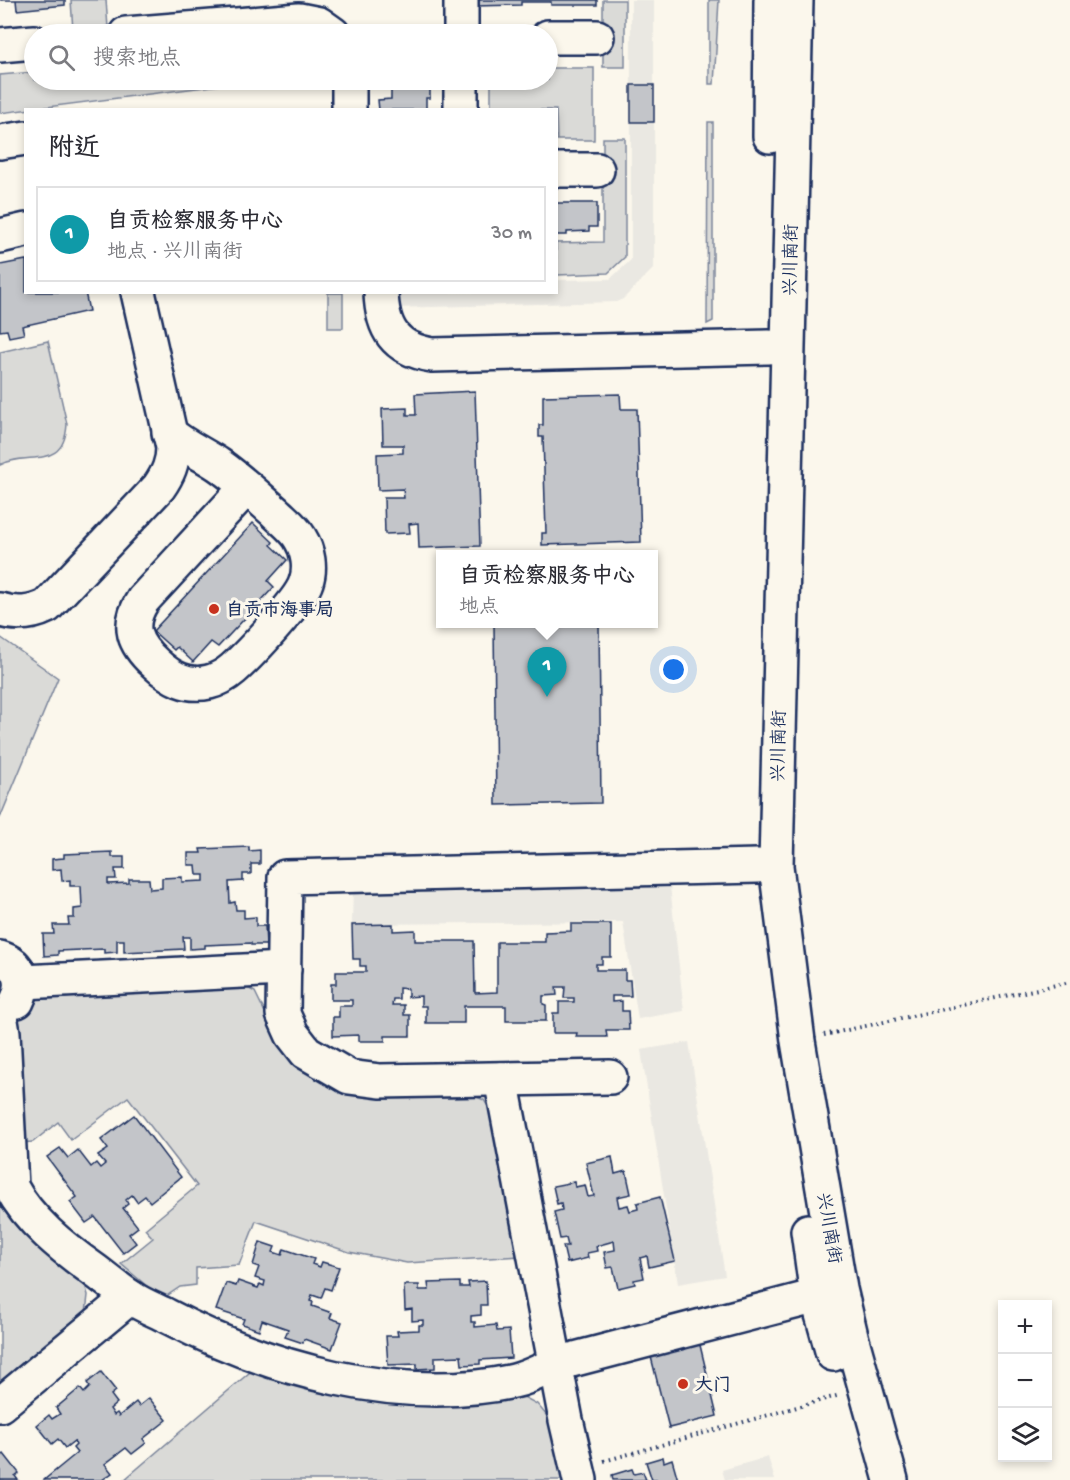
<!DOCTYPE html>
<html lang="zh">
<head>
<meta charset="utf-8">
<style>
  :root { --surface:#fff; --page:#f7f7f7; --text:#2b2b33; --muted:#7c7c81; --line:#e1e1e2; --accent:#2563eb }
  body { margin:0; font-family:"Gochi Hand","LXGW WenKai TC",sans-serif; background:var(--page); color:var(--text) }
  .controls { position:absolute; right:18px; bottom:18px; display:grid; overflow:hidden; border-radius:0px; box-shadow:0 3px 9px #0003 }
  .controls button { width:54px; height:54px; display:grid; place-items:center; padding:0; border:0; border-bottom:2px solid var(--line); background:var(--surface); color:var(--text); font:30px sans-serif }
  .you { position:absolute; left:674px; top:670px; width:21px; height:21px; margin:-15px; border:4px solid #fff; border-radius:50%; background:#1a73e8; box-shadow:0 0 0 9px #1a73e833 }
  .badge { display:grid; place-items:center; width:39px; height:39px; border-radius:50%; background:var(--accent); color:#fff; font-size:20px; font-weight:700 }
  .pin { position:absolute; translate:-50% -50px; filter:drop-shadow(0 2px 3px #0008) }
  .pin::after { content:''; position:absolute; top:32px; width:21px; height:18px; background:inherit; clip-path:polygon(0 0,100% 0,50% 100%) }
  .popup { position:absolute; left:436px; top:550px; width:222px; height:78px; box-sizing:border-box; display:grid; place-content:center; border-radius:0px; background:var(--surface); filter:drop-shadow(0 2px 4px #0005); font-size:20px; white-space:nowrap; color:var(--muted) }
  .popup b { font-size:22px; color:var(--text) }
  .popup::after { content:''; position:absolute; left:50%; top:100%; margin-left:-12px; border:12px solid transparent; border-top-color:var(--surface) }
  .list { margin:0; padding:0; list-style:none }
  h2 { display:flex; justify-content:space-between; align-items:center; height:78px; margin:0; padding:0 24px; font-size:26px }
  h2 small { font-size:20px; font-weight:400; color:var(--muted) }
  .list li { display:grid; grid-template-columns:39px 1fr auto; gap:18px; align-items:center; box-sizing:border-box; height:96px; margin:0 12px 12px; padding:0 12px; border:2px solid var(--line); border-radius:0px }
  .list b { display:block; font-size:22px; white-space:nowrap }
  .list p { margin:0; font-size:20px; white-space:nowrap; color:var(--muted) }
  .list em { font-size:20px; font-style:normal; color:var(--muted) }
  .icon { flex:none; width:33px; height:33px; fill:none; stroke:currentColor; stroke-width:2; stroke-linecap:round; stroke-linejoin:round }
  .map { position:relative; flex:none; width:1070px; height:1480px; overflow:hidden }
  .search { position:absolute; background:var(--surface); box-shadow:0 3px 9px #0003; left:24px; top:24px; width:534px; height:66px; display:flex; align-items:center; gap:15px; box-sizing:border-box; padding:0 21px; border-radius:33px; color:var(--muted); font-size:22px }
  .panel { position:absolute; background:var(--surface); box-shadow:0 3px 9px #0003; left:24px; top:108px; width:534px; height:186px; border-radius:0px }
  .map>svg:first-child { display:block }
  .built { fill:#eae8e2 }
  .green { fill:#dadad7; stroke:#7a849a; stroke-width:1.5 }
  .building { fill:#c3c5c9; stroke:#1b2f5e; stroke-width:1.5 }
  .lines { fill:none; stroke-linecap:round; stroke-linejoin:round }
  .minor-casing { stroke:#1b2f5e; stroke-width:38 }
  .path { stroke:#1b2f5e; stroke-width:4; stroke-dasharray:1.5 4.5; stroke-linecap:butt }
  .minor { stroke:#fbf7ec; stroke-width:33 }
  .poi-dot { fill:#c8321e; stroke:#fbf7ec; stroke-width:2 }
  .labels { text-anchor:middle; stroke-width:6; stroke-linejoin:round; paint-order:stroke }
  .street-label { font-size:18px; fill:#1b2f5e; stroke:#fbf7ec }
  .poi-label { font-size:18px; font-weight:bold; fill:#1b2f5e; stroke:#fbf7ec; text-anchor:start }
</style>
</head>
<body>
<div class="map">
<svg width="1070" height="1480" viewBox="0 0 1070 1480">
  <rect width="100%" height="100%" fill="#fbf7ec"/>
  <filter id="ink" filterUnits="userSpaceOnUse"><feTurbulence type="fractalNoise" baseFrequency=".0167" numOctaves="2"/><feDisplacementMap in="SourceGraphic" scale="12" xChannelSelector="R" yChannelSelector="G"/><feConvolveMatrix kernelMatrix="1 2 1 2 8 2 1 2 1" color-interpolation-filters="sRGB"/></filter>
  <g filter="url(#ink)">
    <!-- built -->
    <g class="built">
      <rect x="631" y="0" width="23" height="85"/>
      <path d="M631 122H654V268L623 299 616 302 393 308V293L556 292 557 280 610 279 631 260Z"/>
      <path d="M669 877 684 1011 638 1019 623 922 352 924 353 885Z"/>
      <path d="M689 1042 725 1276 678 1284 641 1050Z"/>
      <path d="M768 1457 775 1480H725L722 1470Z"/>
    </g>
    <!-- green -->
    <g class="green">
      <path d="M71 0H106L108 28 73 31Z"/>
      <rect x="603" y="0" width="22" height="67"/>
      <path d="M709 0H719L714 84H709Z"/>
      <path d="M548 68H594V140H557L556 110 491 109V80H548Z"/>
      <path d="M34 72V80H260L0 113V75Z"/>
      <path d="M708 122H713V321L707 324Z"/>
      <path d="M603 138H625V257L608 273 557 275 556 243 603 242Z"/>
      <rect x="328" y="293" width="15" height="35"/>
      <path d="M48 341 67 424C64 472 28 450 0 465V352Z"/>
      <path d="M0 637 58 678 0 818Z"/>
      <path d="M244 986 255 992 270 1023 287 1049 472 1095 484 1100 496 1119 520 1256 407 1263 349 1252 256 1221 239 1265 196 1268V1285L180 1287 162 1299 121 1264 153 1238 145 1229 197 1186 128 1097 71 1140 58 1122 33 1142 19 1143 15 1031 18 1016 36 997Z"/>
      <path d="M0 1197 84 1281 88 1295 86 1313 0 1392Z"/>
      <path d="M256 1367 520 1395 537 1404 548 1417 563 1480H124Z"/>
    </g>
    <!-- building -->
    <g class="building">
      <path d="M0 0H65V5L17 10 16 0Z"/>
      <path d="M475 0H597V5H551V2H521V5L475 6Z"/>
      <path d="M395 80H430V98H426V110H379L378 100 391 99V82H395Z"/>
      <rect x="631" y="85" width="23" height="37"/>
      <path d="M556 203H597V227H589V231L567 232V235H556Z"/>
      <path d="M26 260V292H85L89 311 22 326 24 334 9 337 7 330 0 331V265Z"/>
      <path d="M475 391 480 546 419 548 418 523 409 524 410 533 385 534 384 498H404L403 489 378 490 377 454 403 453V445H383L382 409 407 408V415H416L415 394Z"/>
      <path d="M620 394 621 409H637L641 542 542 545V533H546L543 437H539V425H543V396Z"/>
      <path d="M253 523 273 542 271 545 287 560 268 581 274 587 218 647 211 642 193 662 177 647 174 650 153 631Z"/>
      <path d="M494 624H599L601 803 496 805Z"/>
      <path d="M249 847V851L260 850V864H251V874H243V881L229 882 230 903 235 902 236 910H244V918L256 917V926H265L266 945H251V943L205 945V948L190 949V937H183L184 949 124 952V940H117V952L104 953V949L58 951V955L44 956 43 934H54L53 925H69L68 918H74V909L82 908 81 886H70V880L62 881 61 869 52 870V859L64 858V854L112 852V857H124V869H115L116 879H108V884L129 883V879H149L150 889 162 888V878L182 877V882L204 881V875H197L196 865H188V853H201L200 849Z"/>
      <path d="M393 924V931L415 930V941H474L475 993 497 992V942H545V932L571 931V924H611V957H602V964H596V970H625V980H630L631 996H612V1002L622 1001V1011H628L629 1030H606L607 1037H576L577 1033H553V1013H559V1002H574V998H564L565 987H556L557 995 543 996V1004L546 1005V1021H506V1006H464V1023H426V1006H421V996L408 997V989L399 988V999H393L392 1005H404V1015H410V1036H385V1041H359V1035L333 1036V1017H339V1006H352V1000H331V984H336V972H366V966H360V959H353L352 925Z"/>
      <path d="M134 1115 181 1177 150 1202 145 1196 137 1202 132 1195 126 1200 128 1204 123 1208 138 1227 129 1234 136 1243 123 1253 95 1217 86 1223 70 1202 77 1197 47 1157 60 1148 68 1158 78 1150 91 1167 96 1163 100 1168 105 1164 98 1156 108 1149 101 1140Z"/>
      <path d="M612 1157 615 1174 626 1171 631 1194 617 1197 619 1207 628 1205 630 1211 638 1209 637 1203 660 1197 675 1261 649 1267 647 1256 640 1258 644 1278 634 1280 635 1284 618 1288 613 1267 607 1268 604 1252 615 1250 614 1241 596 1246 597 1251 587 1253 588 1258 567 1263 563 1246H568L566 1238 560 1239 554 1212 562 1210 561 1203 557 1204 553 1186 574 1182 575 1187 585 1185 588 1197 594 1196 586 1163Z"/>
      <path d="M260 1242 275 1247 273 1252 282 1255 284 1249 314 1259 312 1264 320 1267 322 1262 339 1267 331 1290 325 1288 321 1298 312 1295 310 1301 313 1302 312 1306 332 1313 330 1318 342 1322 332 1349 304 1339 303 1343 285 1337 288 1329 262 1320 259 1330 242 1324 244 1319 216 1310 226 1283 236 1286 238 1281 258 1288 260 1284 264 1286 265 1281 255 1278 259 1267 253 1265Z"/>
      <path d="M486 1281 487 1305H481V1315L471 1316V1322H475V1327L496 1325 497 1331 509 1330 511 1358 480 1360V1364L462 1365 461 1356 435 1357V1368L417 1369V1364L388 1365 386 1336H398L397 1331 419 1330V1325H423V1320L412 1321V1309L405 1310 404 1285H419V1290H429L428 1283 460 1282V1287H469L468 1282Z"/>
      <path d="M699 1341 717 1416 669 1428 650 1353Z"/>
      <path d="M101 1372 116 1391 111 1395 117 1403 110 1409 114 1415 117 1413 119 1416 136 1402 139 1406 149 1398 167 1420 143 1439 146 1443 132 1454 126 1448 105 1464 112 1473 102 1480H44L77 1453 73 1448 76 1445 74 1441 65 1448 58 1439 52 1444 37 1425 49 1415 52 1419 60 1414 56 1408 80 1388 84 1393 90 1387 87 1383Z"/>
      <path d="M4 1454 19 1473 15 1476 18 1480H0V1457Z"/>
      <path d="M663 1457 664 1462 672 1459 678 1480H652L646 1462Z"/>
      <path d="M632 1469 634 1474 643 1472 646 1480H613L612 1475Z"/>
    </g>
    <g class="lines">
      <!-- minor casing -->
      <g class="minor-casing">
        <g id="minor">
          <path d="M796 0 776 866 798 1041 840 1289 852 1340 891 1480"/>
          <path d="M126 34 299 20 319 24 333 34"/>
          <path d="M461 34V0"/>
          <path d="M548 37H597"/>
          <path d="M0 45 34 42"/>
          <path d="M461 80V110"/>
          <path d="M349 110V80"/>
          <path d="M770 136 771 0"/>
          <path d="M0 142 26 138"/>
          <path d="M556 170H597"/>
          <path d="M0 236 26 230"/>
          <path d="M381 292C382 329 395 349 432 355L769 347"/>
          <path d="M169 433C184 446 203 454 219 465 239 479 257 496 275 512 283 520 294 528 300 538 308 551 311 568 306 582 301 600 249 655 233 669 226 675 217 680 209 682 187 687 171 678 155 663 134 644 126 626 143 600L247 487"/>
          <path d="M0 610C17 615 31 614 47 606L159 487C168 474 173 463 173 447L138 292"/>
          <path d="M0 958C21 964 26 983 17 1001"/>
          <path d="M23 982 284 969"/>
          <path d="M0 1015 3 1033 11 1187C29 1221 63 1248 94 1270 106 1279 118 1289 130 1297 142 1305 155 1310 167 1316 268 1369 399 1406 514 1381 528 1378 542 1370 556 1364L817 1296"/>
          <path d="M610 1077 380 1081 349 1077 306 1052 292 1034 283 1014 285 877 758 866"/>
          <path d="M501 1079 566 1420 580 1480"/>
          <path d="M808 1231 817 1296 833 1354"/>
          <path d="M0 1405 130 1297"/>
        </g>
      </g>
      <!-- path -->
      <g class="path">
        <path d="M824 1035 1070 982"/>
        <path d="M604 1461 840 1395"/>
      </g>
      <!-- minor -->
      <use href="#minor" class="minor"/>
    </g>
  </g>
  <!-- markers -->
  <g class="poi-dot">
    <circle cx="214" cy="609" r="6"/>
    <circle cx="683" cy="1384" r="6"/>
  </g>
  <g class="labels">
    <!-- street labels -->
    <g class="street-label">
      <text transform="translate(790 260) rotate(-89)" y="6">兴川南街</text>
      <text transform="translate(778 746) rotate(-89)" y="6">兴川南街</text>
      <text transform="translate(830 1228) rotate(80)" y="6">兴川南街</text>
    </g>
    <!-- poi labels -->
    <g class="poi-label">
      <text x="226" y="615">自贡市海事局</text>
      <text x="695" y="1390">大门</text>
    </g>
  </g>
</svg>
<div class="controls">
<button>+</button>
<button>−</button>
<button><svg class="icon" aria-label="layers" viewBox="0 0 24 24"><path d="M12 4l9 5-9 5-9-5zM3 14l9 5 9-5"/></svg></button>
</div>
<div class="you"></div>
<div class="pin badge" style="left:547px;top:697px;background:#0f9aa8">1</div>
<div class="popup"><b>自贡检察服务中心</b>地点</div>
<div class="search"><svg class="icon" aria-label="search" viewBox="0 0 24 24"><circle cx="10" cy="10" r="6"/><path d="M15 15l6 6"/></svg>搜索地点</div>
<section class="panel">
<h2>附近<small></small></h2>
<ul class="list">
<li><span class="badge" style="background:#0f9aa8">1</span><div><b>自贡检察服务中心</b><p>地点 · 兴川南街</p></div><em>30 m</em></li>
</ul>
</section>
</div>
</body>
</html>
